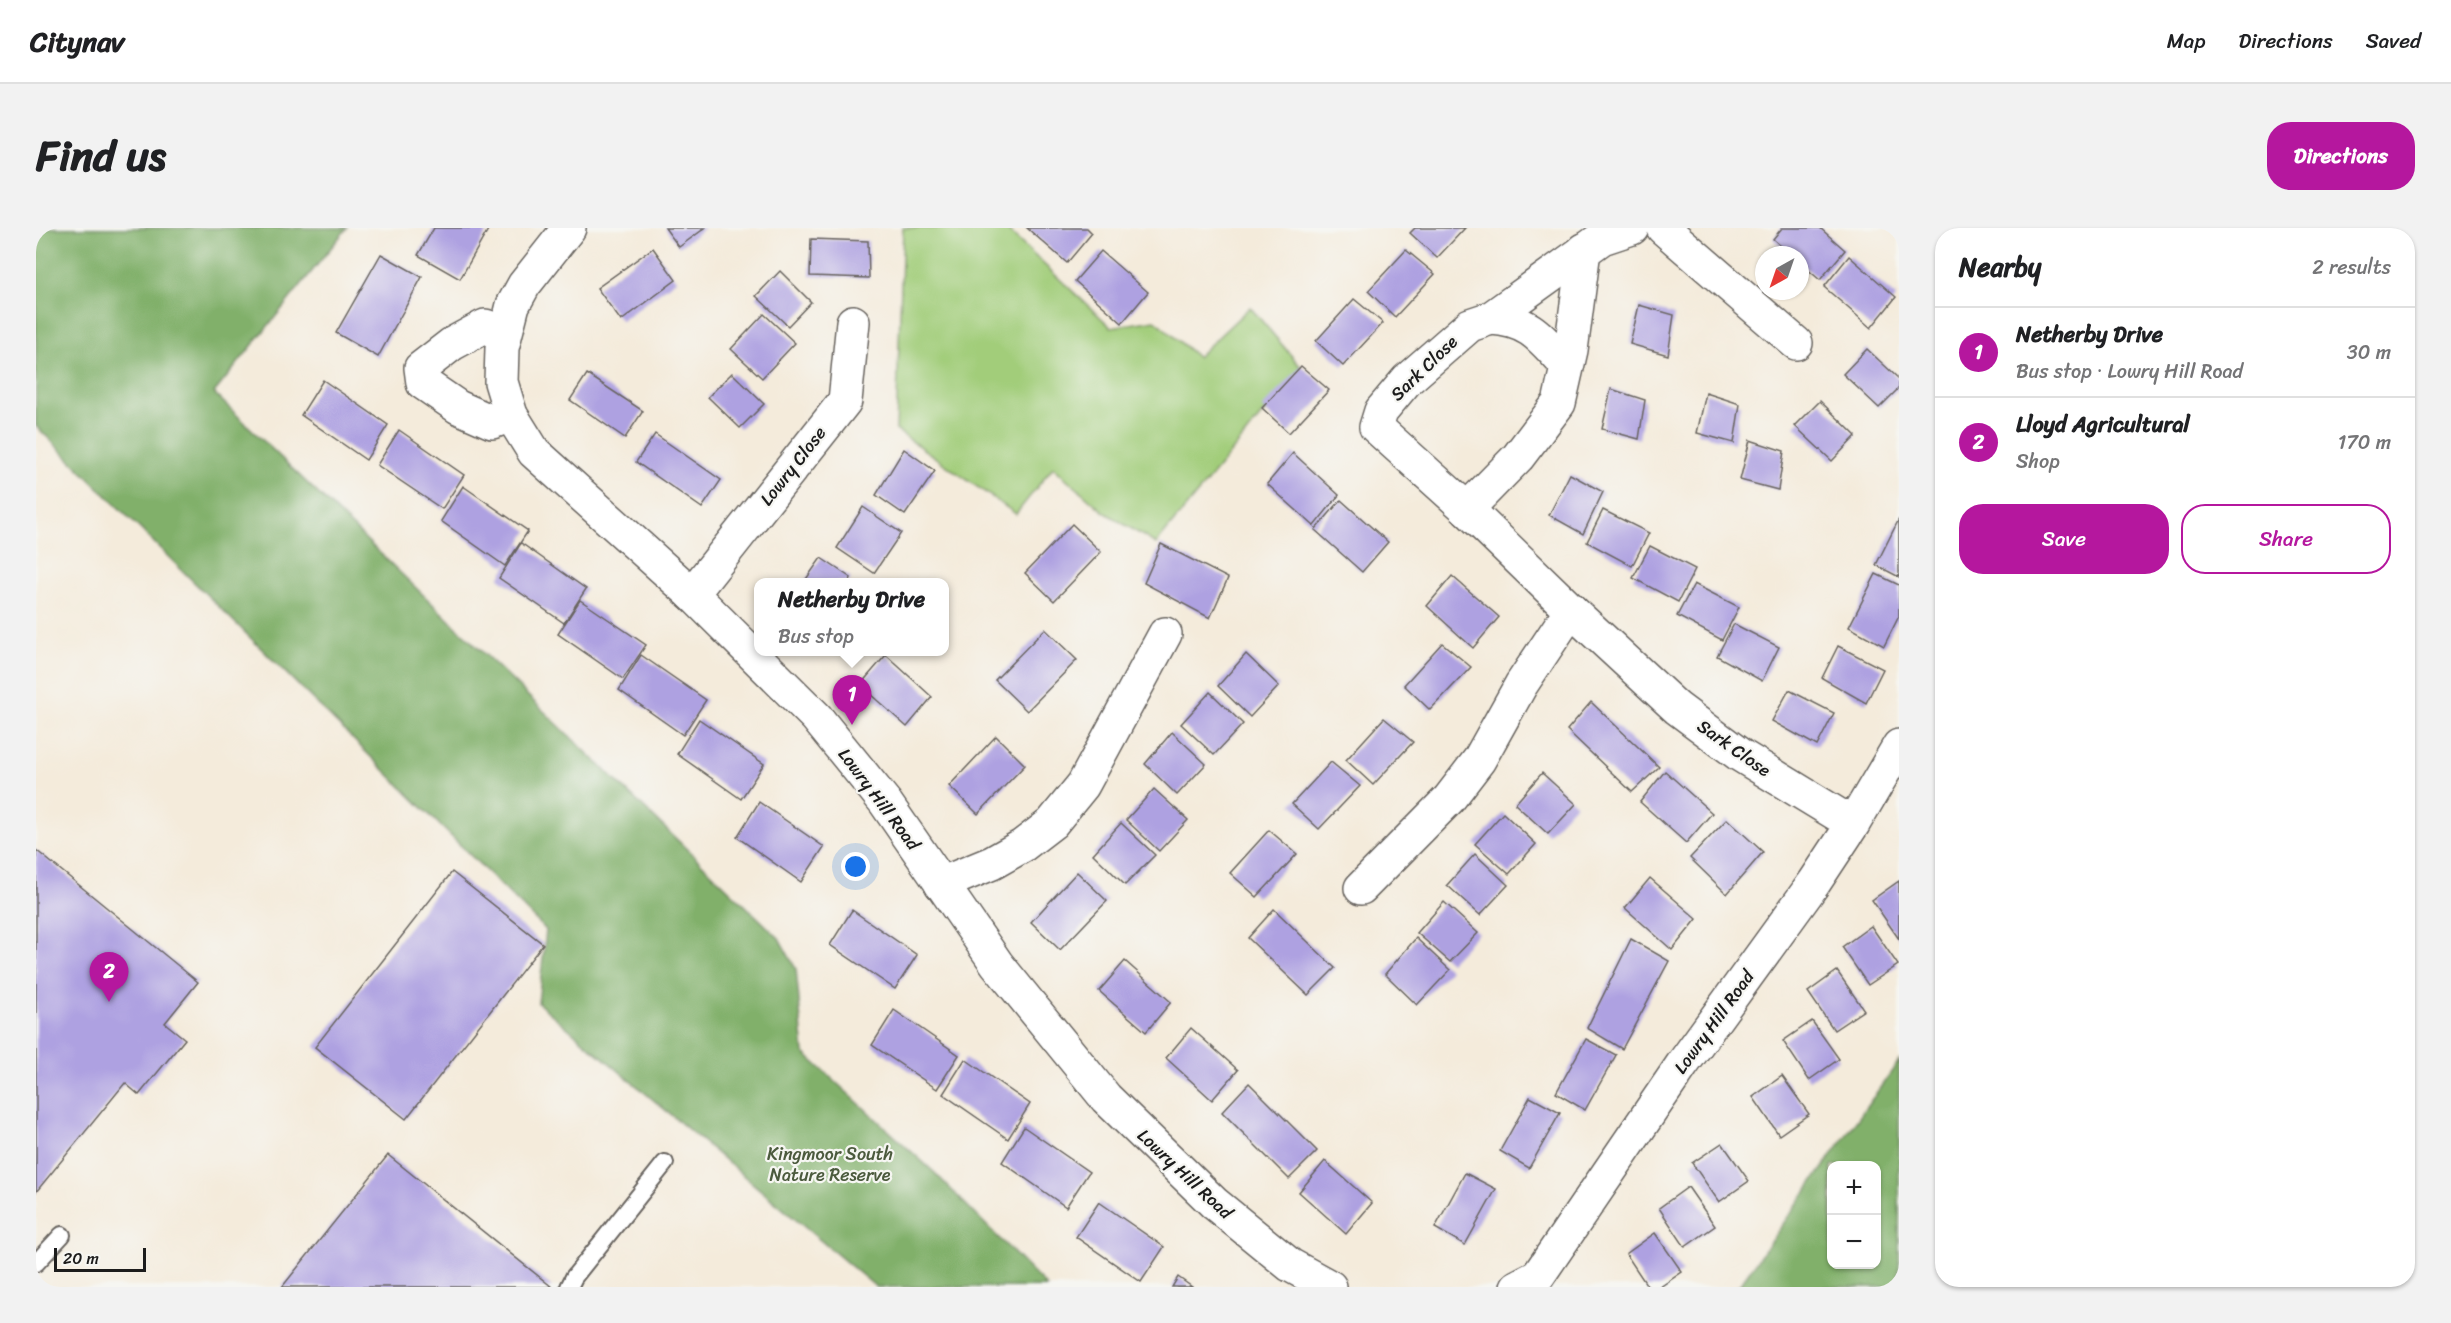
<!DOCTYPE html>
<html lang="en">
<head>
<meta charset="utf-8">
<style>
  :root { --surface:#fff; --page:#f2f2f2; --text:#202124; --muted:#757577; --line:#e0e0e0; --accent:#b5179e }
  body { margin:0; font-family:Sriracha,sans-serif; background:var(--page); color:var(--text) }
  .controls { position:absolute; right:18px; bottom:18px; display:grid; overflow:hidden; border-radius:12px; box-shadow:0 2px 4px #0004 }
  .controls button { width:54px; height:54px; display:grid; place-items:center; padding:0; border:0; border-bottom:2px solid var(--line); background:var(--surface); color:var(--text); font:30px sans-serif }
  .compass { position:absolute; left:1719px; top:18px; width:54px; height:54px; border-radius:50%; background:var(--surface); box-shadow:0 2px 4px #0004; rotate:220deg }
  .scale { position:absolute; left:18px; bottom:15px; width:92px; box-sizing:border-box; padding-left:6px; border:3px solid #1c1c1c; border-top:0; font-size:16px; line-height:21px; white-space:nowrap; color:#1c1c1c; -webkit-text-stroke:4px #f6f6f2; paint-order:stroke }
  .you { position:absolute; left:820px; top:639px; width:21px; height:21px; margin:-15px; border:4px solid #fff; border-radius:50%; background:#1a73e8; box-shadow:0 0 0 9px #1a73e833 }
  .badge { display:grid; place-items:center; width:39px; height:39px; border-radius:50%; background:var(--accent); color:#fff; font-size:20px; font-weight:700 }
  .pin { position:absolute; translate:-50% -50px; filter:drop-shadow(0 2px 3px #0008) }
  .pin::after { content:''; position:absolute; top:32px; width:21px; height:18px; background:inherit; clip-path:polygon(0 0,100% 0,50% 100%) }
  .popup { position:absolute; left:718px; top:350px; width:195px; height:78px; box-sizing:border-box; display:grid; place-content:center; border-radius:12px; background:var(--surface); filter:drop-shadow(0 2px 4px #0005); font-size:20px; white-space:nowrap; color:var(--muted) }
  .popup b { font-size:22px; color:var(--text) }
  .popup::after { content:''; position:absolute; left:50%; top:100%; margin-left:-12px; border:12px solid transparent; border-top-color:var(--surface) }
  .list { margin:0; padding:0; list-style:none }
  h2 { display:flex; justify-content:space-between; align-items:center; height:78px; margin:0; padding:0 24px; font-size:26px }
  h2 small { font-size:20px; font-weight:400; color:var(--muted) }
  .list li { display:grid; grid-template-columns:39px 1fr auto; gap:18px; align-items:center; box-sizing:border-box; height:90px; padding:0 24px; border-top:2px solid var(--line) }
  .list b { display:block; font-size:22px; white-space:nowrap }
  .list p { margin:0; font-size:20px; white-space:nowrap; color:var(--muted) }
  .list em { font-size:20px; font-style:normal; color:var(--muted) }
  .actions { display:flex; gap:12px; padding:18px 24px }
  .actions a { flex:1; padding:14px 0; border:2px solid var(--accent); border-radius:24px; text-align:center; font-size:21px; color:var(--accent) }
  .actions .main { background:var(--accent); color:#fff }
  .map { position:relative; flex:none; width:1863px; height:1059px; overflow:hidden; border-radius:24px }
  header { display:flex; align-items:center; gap:36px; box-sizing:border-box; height:84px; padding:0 30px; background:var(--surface); border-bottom:2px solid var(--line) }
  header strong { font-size:28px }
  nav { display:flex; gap:33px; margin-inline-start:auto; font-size:21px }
  .intro { display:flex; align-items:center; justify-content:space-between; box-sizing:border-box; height:144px; padding:0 36px }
  h1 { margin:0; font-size:42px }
  .button { padding:15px 27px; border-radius:24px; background:var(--accent); color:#fff; font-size:21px; font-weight:700 }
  main { display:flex; gap:36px; padding:0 36px }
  aside { flex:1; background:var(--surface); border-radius:24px; box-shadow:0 2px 4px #0004 }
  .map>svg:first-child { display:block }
  .green { fill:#a2cd7a; stroke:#5f744b; stroke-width:1.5 }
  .forest { fill:#81b06a; stroke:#4e6643; stroke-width:1.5; fill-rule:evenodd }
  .building { fill:#aea1e1 }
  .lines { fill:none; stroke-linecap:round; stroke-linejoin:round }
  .service-casing { stroke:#68645f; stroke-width:20 }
  .minor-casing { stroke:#68645f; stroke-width:36 }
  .service { stroke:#fff; stroke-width:16 }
  .minor { stroke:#fff; stroke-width:33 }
  .labels { text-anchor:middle; stroke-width:4.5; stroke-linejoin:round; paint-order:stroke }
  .street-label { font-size:18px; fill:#1c1c1c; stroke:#f6f6f2 }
  .park-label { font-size:18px; fill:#4b5a3d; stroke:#f6f6f2 }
</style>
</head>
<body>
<header>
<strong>Citynav</strong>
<nav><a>Map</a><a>Directions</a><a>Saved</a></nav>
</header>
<div class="intro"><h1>Find us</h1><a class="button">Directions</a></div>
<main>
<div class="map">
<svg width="1863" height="1059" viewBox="0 0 1863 1059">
  <rect width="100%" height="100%" fill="#f6f6f2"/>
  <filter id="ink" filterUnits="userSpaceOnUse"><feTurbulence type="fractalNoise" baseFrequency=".0167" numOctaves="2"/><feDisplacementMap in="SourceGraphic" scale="12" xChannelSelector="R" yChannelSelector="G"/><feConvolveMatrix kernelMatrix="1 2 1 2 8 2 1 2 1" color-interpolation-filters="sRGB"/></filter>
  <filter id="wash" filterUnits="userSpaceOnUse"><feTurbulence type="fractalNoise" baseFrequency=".008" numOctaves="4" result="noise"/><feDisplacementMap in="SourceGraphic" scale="24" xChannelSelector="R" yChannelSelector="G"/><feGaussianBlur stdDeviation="1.35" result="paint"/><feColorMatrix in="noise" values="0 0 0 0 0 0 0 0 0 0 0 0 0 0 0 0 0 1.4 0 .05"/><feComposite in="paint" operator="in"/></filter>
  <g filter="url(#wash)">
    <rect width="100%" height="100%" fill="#f4ebdb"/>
    <!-- green -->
    <path class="green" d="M867 0H969L1075 99 1119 92 1161 129 1214 79 1265 139 1120 316 1068 284 1017 239 980 286 860 202Z"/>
    <!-- forest -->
    <g class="forest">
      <path d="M0 0H311L178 165 743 710 760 741 768 825 899 945 1011 1059H840L502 775 510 702 0 198Z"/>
      <path d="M1863 833V1059H1702ZM1796 938H1840V1036H1796Z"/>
    </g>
    <g id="blocks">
      <!-- building -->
      <g class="building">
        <path d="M398 0H453L424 51 382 27Z"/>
        <path d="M629 0H669L643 19Z"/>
        <path d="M991 0H1051L1056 5 1031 35Z"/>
        <path d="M1379 0H1429L1401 30 1374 5Z"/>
        <path d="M1746 0H1784L1809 22 1784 52 1764 35V27H1755L1737 11Z"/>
        <path d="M775 11 832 13 833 50 774 48Z"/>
        <path d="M617 20 640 52 585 93 561 60Z"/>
        <path d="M1370 22 1399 46 1359 89 1332 63Z"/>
        <path d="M1065 23 1112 64 1086 95 1039 53Z"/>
        <path d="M345 26 386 49 342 129 300 105Z"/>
        <path d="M1813 28 1860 69 1835 100 1788 59Z"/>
        <path d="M744 43 775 74 752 98 720 68Z"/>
        <path d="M1318 71 1347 95 1307 138 1280 113Z"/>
        <path d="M1603 77 1638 87 1632 127 1594 116Z"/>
        <path d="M728 86 759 115 726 150 695 121Z"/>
        <path d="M1831 121 1863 151V160L1843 180 1807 146Z"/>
        <path d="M1265 138 1293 162 1253 205 1226 180Z"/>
        <path d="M696 145 728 176 704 200 672 169Z"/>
        <path d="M551 146 607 183 589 210 534 172Z"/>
        <path d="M287 152 352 197 330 232 265 187Z"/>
        <path d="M1575 161 1609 172 1603 211 1566 201Z"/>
        <path d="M1670 165 1704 176 1698 215 1661 205Z"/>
        <path d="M1784 173 1820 208 1796 233 1759 198Z"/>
        <path d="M363 202 428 247 406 281 341 237Z"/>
        <path d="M619 206 685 252 666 280 600 234Z"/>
        <path d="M1714 212 1748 223 1742 262 1704 252Z"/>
        <path d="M868 221 899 243 869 287 840 267Z"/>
        <path d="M1257 225 1303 267 1278 298 1231 256Z"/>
        <path d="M1534 246 1567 264 1547 306 1513 287Z"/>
        <path d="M427 258 492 303 469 338 405 293Z"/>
        <path d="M1305 272 1352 314 1326 344 1279 302Z"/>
        <path d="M827 279 865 305 838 345 801 320Z"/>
        <path d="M1567 282 1613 305 1596 338 1551 314Z"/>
        <path d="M1863 291V349L1840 337Z"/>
        <path d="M1036 296 1065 324 1018 373 989 345Z"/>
        <path d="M485 315 550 361 528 395 463 350Z"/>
        <path d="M1125 316 1192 350 1174 390 1108 355Z"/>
        <path d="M1614 318 1659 341 1642 374 1597 350Z"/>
        <path d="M785 330 815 350 813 354H768Z"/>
        <path d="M1840 346 1863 357V388L1848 418 1813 399Z"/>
        <path d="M1416 348 1463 389 1437 420 1391 378Z"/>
        <path d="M1658 356 1703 379 1686 412 1641 388Z"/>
        <path d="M544 372 610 417 587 451 522 406Z"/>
        <path d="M1698 396 1743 419 1726 453 1681 428Z"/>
        <path d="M1009 401 1041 432 991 483 959 452Z"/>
        <path d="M1406 415 1435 439 1394 482 1368 457Z"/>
        <path d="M1802 418 1847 441 1830 475 1786 450Z"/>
        <path d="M1210 426 1243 458 1214 489 1182 458Z"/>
        <path d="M605 427 670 472 647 507 583 462Z"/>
        <path d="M850 427 896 469 871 499 824 457Z"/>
        <path d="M1753 462 1798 485 1781 518 1736 493Z"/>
        <path d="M1174 464 1207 496 1178 527 1145 496Z"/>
        <path d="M1555 474 1623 539 1596 564 1531 502Z"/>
        <path d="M1348 490 1377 514 1337 557 1310 532Z"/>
        <path d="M663 491 728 536 705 571 641 526Z"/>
        <path d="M1136 504 1170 536 1141 567 1109 536Z"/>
        <path d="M960 508 989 537 942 586 913 558Z"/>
        <path d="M1295 534 1324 558 1283 601 1256 576Z"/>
        <path d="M1629 543 1676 585 1650 615 1604 574Z"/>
        <path d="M1506 545 1540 576 1512 606 1479 576Z"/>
        <path d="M1118 561 1152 592 1123 623 1090 592Z"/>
        <path d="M723 574 788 619 765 654 701 609Z"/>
        <path d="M1467 585 1500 616 1473 646 1439 616Z"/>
        <path d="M1691 591 1727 624 1691 666 1654 630Z"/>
        <path d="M1085 595 1119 627 1089 657 1057 626Z"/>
        <path d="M1233 602 1261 626 1221 669 1194 645Z"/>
        <path d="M0 622 162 754 129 795 149 811 103 867 89 855 0 964Z"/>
        <path d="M1439 626 1472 657 1444 687 1411 657Z"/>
        <path d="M416 644 507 716 370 891 279 819Z"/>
        <path d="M1041 644 1071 673 1024 722 995 694Z"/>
        <path d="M1614 650 1661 691 1636 722 1589 680Z"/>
        <path d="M1863 653V711L1836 672Z"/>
        <path d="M1408 674 1442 705 1414 734 1381 705Z"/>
        <path d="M1238 681 1299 740 1272 767 1212 710Z"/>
        <path d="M816 682 881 727 859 761 794 717Z"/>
        <path d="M1835 698 1862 737 1832 757 1806 719Z"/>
        <path d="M1380 710 1414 742 1381 777 1349 746Z"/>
        <path d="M1595 711 1633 733 1586 821 1551 800Z"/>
        <path d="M1089 733 1135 774 1110 804 1063 763Z"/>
        <path d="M1801 743 1828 782 1798 802 1772 764Z"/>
        <path d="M858 782 923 827 901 861 836 817Z"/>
        <path d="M1776 793 1803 831 1773 852 1747 813Z"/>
        <path d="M1155 800 1202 842 1176 872 1130 830Z"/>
        <path d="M1550 811 1580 827 1549 882 1520 865Z"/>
        <path d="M929 831 994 876 972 911 907 866Z"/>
        <path d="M1746 848 1773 886 1743 907 1717 869Z"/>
        <path d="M1213 855 1281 923 1253 951 1186 884Z"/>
        <path d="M1494 869 1524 885 1493 940 1464 923Z"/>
        <path d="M988 899 1053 944 1030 979 966 934Z"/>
        <path d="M1686 915 1713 953 1683 974 1656 935Z"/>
        <path d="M352 927 516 1059H246Z"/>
        <path d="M1289 933 1336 975 1310 1006 1263 964Z"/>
        <path d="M1429 945 1460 961 1429 1017 1399 1000Z"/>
        <path d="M1652 959 1679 998 1649 1019 1623 980Z"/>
        <path d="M1063 974 1128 1019 1105 1054 1040 1009Z"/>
        <path d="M1619 1005 1646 1044 1624 1059H1612L1590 1026Z"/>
        <path d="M1142 1049 1156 1059H1136Z"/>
      </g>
    </g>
  </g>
  <g filter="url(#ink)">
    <use href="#blocks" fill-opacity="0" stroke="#68645f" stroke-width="1.5"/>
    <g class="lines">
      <!-- service casing -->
      <g class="service-casing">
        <g id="service">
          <path d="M0 1035 26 1007"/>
          <path d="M533 1059 538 1049 629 935"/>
        </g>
      </g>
      <!-- minor casing -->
      <g class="minor-casing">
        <g id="minor">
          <path d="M533 0 488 57 477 77 466 120 465 154 475 187 498 224 656 366 780 489 849 574 961 736 1070 870 1178 975 1254 1037 1294 1059"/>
          <path d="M1596 0 1566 10 1455 90 1434 97 1371 152 1345 183 1340 199 1431 281 1535 382 1641 480 1704 527 1817 596"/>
          <path d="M1627 0 1760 115"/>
          <path d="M1455 90C1494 92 1506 111 1531 138"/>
          <path d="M468 104 449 98 416 116 385 140 387 155 422 179 456 194 475 187"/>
          <path d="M1431 281 1482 229 1523 175 1535 122 1548 22"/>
          <path d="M656 366 809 173 817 94"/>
          <path d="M905 656 956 635 986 618 1016 595 1047 557 1129 406"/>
          <path d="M1325 660 1413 571 1443 532 1485 457 1535 382"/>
          <path d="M1481 1059 1502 1048 1646 837 1778 655 1817 596 1863 518"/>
        </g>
      </g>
      <!-- service -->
      <use href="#service" class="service"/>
      <!-- minor -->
      <use href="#minor" class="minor"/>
    </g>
  </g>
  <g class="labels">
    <!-- street labels -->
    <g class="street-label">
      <text transform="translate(1388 140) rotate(-44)" y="6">Sark Close</text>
      <text transform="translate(757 238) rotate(-52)" y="6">Lowry Close</text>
      <text transform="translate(1698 520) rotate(35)" y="6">Sark Close</text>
      <text transform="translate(843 571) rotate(53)" y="6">Lowry Hill Road</text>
      <text transform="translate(1678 794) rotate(-54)" y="6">Lowry Hill Road</text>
      <text transform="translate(1149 946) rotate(43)" y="6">Lowry Hill Road</text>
    </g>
    <!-- park labels -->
    <g class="park-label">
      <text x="794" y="932">Kingmoor South<tspan x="794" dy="21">Nature Reserve</tspan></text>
    </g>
  </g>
</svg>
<div class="controls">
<button>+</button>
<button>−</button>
</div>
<svg class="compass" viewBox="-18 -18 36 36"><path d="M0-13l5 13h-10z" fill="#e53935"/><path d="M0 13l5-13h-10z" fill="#757577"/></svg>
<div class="scale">20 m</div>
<div class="you"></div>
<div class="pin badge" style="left:816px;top:497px">1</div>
<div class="popup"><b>Netherby Drive</b>Bus stop</div>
<div class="pin badge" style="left:73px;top:774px">2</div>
</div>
<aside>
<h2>Nearby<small>2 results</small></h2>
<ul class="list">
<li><span class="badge">1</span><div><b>Netherby Drive</b><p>Bus stop · Lowry Hill Road</p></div><em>30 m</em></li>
<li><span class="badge">2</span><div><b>Lloyd Agricultural</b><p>Shop</p></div><em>170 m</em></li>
</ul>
<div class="actions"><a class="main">Save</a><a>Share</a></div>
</aside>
</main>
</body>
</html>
